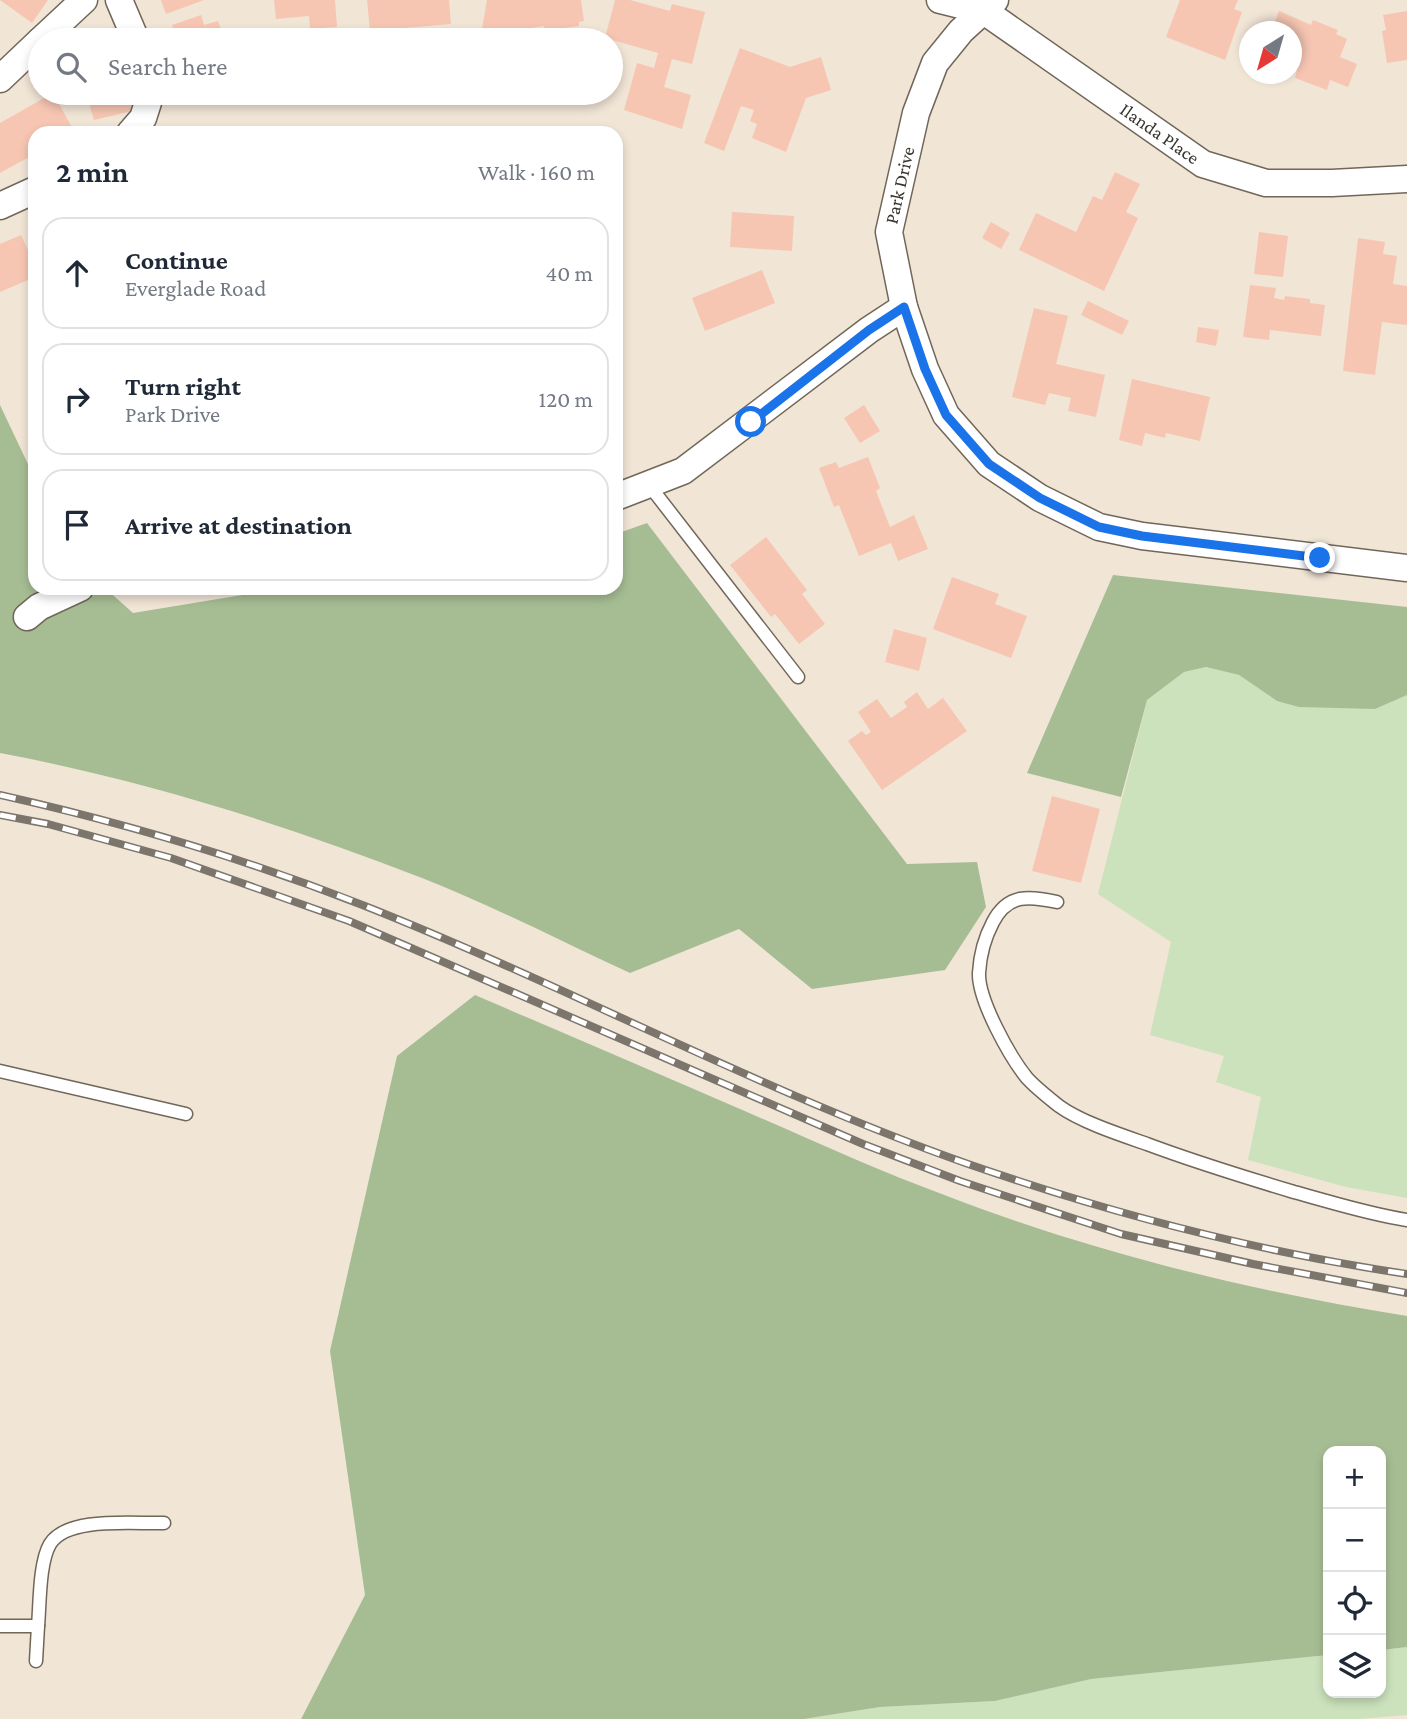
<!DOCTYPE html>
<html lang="en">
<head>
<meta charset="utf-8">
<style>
  :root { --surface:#fff; --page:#f6f6f7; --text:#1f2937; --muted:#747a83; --line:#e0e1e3 }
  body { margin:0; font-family:"Crimson Pro",serif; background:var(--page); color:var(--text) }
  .controls { position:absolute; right:21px; bottom:21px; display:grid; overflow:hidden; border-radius:14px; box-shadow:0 4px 10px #0003 }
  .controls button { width:63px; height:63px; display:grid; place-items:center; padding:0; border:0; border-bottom:2px solid var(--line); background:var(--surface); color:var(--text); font:35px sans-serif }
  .compass { position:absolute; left:1239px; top:21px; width:63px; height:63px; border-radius:50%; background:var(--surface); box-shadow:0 4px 10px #0003; rotate:217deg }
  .stop { position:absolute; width:21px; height:21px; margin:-16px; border:5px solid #1a73e8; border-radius:50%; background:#fff }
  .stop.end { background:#1a73e8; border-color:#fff; box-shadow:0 2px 7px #0008 }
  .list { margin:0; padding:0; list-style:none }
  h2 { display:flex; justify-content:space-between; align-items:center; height:91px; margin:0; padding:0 28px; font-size:30px }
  h2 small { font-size:23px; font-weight:400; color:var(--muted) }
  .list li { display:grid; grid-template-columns:46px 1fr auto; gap:21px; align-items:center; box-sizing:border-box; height:112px; margin:0 14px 14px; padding:0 14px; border:2px solid var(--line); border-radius:21px }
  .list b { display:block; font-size:26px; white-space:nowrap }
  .list p { margin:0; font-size:23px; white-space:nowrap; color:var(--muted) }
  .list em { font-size:23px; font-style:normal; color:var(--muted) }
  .icon { flex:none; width:38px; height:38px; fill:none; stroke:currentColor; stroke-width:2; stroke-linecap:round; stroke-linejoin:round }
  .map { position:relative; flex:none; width:1407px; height:1719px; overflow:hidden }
  .search { position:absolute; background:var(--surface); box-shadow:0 4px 10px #0003; left:28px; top:28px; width:595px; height:77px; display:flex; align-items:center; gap:18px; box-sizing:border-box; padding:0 24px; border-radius:38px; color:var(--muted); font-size:26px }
  .panel { position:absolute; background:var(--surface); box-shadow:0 4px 10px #0003; left:28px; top:126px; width:595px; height:469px; border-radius:21px }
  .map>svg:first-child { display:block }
  .green { fill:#cce2bc }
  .forest { fill:#a6bd94 }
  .building { fill:#f7c6b3 }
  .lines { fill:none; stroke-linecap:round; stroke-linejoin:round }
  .lane-casing { stroke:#706659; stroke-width:15 }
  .street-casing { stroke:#706659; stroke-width:29 }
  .lane { stroke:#fff; stroke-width:12 }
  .street { stroke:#fff; stroke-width:26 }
  .rail-casing { stroke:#7c756c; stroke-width:8 }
  .rail { stroke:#fff; stroke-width:5; stroke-dasharray:16; stroke-linecap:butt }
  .route { stroke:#1a73e8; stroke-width:9 }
  .labels { text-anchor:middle; stroke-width:5; stroke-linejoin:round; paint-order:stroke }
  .street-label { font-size:19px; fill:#38342e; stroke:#fff }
</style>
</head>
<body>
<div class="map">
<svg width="1407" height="1719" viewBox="0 0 1407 1719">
  <rect width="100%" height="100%" fill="#f1e5d6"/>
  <!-- green -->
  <g class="green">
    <path d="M1206 667 1239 675 1277 701 1374 709 1407 695V1198L1346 1187 1248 1160 1261 1097 1216 1082 1224 1056 1150 1035 1171 942 1098 894 1147 700 1184 672Z"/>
    <path d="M1407 1647V1715L1358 1719H804L880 1707 995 1701 1091 1679 1328 1655V1693H1381V1650Z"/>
  </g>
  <!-- forest -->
  <g class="forest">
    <path d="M0 405 35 479V588H105L133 613 284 588H616V534L647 523 907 864 977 862 986 907 945 970 812 989 739 929 630 973C561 941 493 906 422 878 286 825 144 780 0 753Z"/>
    <path d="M1113 575 1407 607V695L1375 709 1299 707 1277 701 1239 675 1206 667 1184 672 1147 700 1121 797 1027 773Z"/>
    <path d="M475 995C566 1034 657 1073 747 1112 814 1141 879 1171 947 1196 1095 1253 1251 1291 1407 1316V1647L1381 1650V1451H1328V1655L1091 1679 995 1701 880 1707 804 1719H301L365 1595 330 1351 397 1056Z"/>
  </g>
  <!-- building -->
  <g class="building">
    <path d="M0 0H48L32 23Z"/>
    <path d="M161 0H204L166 14Z"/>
    <path d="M274 0H335L337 27 310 29 309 16 276 19Z"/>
    <path d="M367 0H449L451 24 370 31Z"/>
    <path d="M487 0H581L584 21 579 22V26L544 31V26L525 29 527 38 518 40H480Z"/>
    <path d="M615 0H630L670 11 672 4 705 12 692 64 672 59 664 87 691 95 682 129 624 110 637 63 654 68 658 53 605 38Z"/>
    <path d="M1180 0H1238L1234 9 1242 12 1225 60 1166 37Z"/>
    <path d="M1279 11 1311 25 1313 20 1338 30 1336 34 1347 39 1340 57 1357 64 1348 87 1330 80 1327 90 1295 78 1297 71 1292 68V32H1271Z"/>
    <path d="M1407 11V60L1387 63 1382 31 1386 30 1383 15Z"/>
    <path d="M201 15 204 25 218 21 225 40H178L172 25Z"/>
    <path d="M114 27 118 40H73L72 38Z"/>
    <path d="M740 48 790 67 821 57 831 90 806 98 786 152 752 138 757 124 750 121 754 110 741 106 724 151 704 143Z"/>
    <path d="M53 93 74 131 71 133H35V163L31 156 0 173V123Z"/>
    <path d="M86 93H132L136 110 94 120Z"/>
    <path d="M197 93H231L201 104Z"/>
    <path d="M1115 172 1140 184 1126 212 1138 218 1104 291 1019 250 1036 213 1076 232 1093 196 1102 200Z"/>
    <path d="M732 212 794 216 792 251 730 247Z"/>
    <path d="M991 222 1010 233 1001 249 982 238Z"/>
    <path d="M1259 232 1288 236 1283 277 1254 274Z"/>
    <path d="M21 235 35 266V277L0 292V244Z"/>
    <path d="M1358 238 1385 242 1383 254 1397 256 1393 284 1407 286V325L1382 322 1375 375 1343 371Z"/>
    <path d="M762 270 775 303 705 331 692 298Z"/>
    <path d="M1250 285 1276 288 1274 298 1284 300 1285 296 1310 299V303L1325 305 1321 336 1270 330 1269 340 1243 337Z"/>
    <path d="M1088 301 1129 321 1122 335 1081 315Z"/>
    <path d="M1034 308 1068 316 1056 364 1105 375 1096 417 1068 411 1071 398 1049 393 1045 405 1012 397Z"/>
    <path d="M1198 327 1219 330 1216 346 1196 342Z"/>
    <path d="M1132 379 1210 397 1200 441 1166 433 1165 438 1145 433 1142 446 1119 440Z"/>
    <path d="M864 405 880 431 860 443 844 418Z"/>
    <path d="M868 457 880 488 876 491 890 527 914 515 928 549 898 561 891 543 859 556 839 505 834 507 819 468 836 462 839 468Z"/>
    <path d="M766 537 807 590 802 594 825 624 799 644 775 614 771 617 730 565Z"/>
    <path d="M952 577 999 594 995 604 1027 616 1011 658 933 629Z"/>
    <path d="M894 629 927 638 919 671 885 662Z"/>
    <path d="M917 692 928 709 943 698 967 731 882 790 848 741 862 731 866 735 871 732 858 712 877 699 891 718 907 707 904 702Z"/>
    <path d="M1052 796 1100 809 1081 883 1032 871Z"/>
  </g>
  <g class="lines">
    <!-- lane casing -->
    <g class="lane-casing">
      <g id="lane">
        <path d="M649 485 798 677"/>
        <path d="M1057 902C1030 896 1008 893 993 922 985 937 980 955 979 973 978 1000 1010 1057 1027 1078 1036 1088 1049 1098 1059 1106 1081 1122 1121 1135 1147 1144 1195 1162 1244 1177 1294 1192 1331 1202 1368 1214 1407 1220"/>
        <path d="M0 1071 186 1114"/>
        <path d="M0 1626H38C40 1604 39 1563 50 1544 67 1516 134 1524 164 1523"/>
        <path d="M36 1661 38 1626"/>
      </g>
    </g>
    <!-- street casing -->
    <g class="street-casing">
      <g id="street">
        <path d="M119 0 136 40"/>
        <path d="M940 0 984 11 1203 164 1266 183H1332L1407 179"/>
        <path d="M995 0 961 31 935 63 916 113 889 232 904 307 925 369 946 415 989 464 1040 498 1099 527 1142 536 1407 568"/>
        <path d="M41 40 84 0"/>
        <path d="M0 79 40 41"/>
        <path d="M130 133 143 118 151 93"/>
        <path d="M0 206 35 190"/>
        <path d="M616 497 683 471 869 330 904 307"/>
        <path d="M27 617 39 607 80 588"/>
      </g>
    </g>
    <!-- lane -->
    <use href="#lane" class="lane"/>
    <!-- street -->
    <use href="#street" class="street"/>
    <!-- rail casing -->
    <g class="rail-casing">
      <g id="rail">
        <path d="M0 795C125 823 246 859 365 906 570 987 764 1093 971 1165 1113 1214 1259 1252 1407 1274"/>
        <path d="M0 815 48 824 171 858 349 921 863 1144 960 1181 1121 1234 1253 1264 1407 1293"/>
      </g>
    </g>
    <!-- rail -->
    <use href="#rail" class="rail"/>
  </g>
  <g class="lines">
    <!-- route -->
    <path class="route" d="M751 422 869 330 904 307 925 369 946 415 989 464 1040 498 1099 527 1142 536 1320 558"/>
  </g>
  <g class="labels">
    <!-- street labels -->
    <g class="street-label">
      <text transform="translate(1160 133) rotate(35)" y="7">Ilanda Place</text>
      <text transform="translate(899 185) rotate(-77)" y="7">Park Drive</text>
    </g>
  </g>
</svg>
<div class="controls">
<button>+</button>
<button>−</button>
<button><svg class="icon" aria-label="locate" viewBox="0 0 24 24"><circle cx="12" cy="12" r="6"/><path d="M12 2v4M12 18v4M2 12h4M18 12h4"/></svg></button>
<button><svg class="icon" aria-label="layers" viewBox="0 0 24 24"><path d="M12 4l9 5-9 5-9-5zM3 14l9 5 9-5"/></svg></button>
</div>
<svg class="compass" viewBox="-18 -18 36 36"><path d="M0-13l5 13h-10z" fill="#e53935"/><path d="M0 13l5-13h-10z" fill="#747a83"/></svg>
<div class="stop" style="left:751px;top:422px"></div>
<div class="stop end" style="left:1320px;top:558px"></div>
<div class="search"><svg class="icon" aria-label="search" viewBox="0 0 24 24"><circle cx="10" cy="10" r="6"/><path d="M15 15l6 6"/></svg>Search here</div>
<section class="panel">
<h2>2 min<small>Walk · 160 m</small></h2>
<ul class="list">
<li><svg class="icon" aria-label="ahead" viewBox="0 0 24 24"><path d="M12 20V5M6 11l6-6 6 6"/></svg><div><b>Continue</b><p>Everglade Road</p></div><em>40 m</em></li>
<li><svg class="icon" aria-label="right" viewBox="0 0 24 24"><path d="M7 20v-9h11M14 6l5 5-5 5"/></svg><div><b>Turn right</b><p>Park Drive</p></div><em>120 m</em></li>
<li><svg class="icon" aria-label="arrive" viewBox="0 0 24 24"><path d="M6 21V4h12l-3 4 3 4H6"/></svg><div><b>Arrive at destination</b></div></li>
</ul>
</section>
</div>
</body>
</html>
